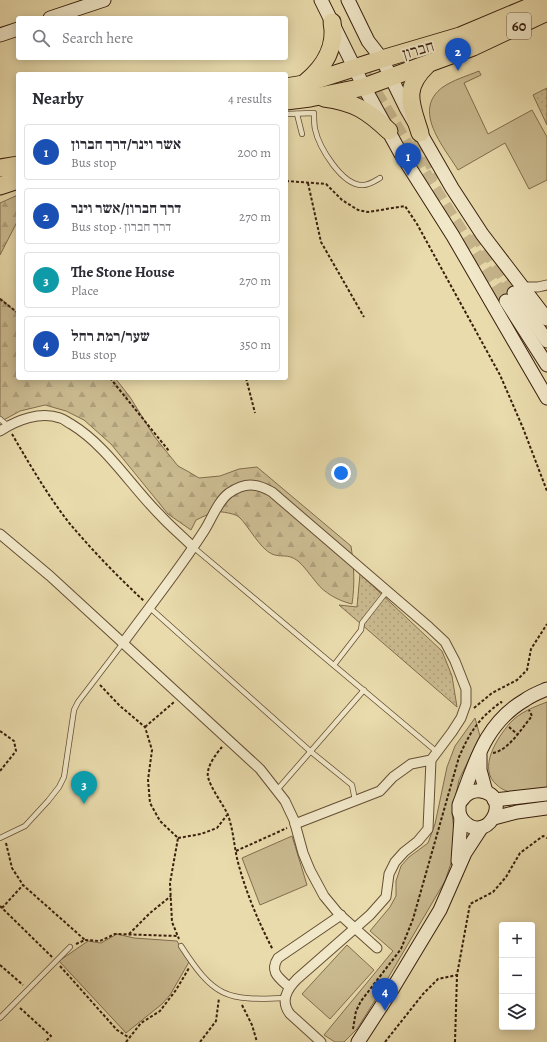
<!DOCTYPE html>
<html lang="en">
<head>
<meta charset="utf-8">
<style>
  :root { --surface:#fff; --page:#f2f2f3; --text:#2b2b33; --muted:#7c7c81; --line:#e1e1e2; --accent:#8f2418 }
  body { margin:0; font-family:Alegreya,"Frank Ruhl Libre",serif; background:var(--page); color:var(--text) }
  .controls { position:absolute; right:12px; bottom:12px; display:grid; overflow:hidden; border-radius:4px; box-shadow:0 2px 10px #0003 }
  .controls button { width:36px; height:36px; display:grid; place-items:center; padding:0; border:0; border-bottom:1px solid var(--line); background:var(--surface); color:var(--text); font:20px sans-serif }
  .you { position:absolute; left:341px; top:473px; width:14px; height:14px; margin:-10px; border:3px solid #fff; border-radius:50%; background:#1a73e8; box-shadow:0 0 0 6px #1a73e833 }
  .badge { display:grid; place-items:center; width:26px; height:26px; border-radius:50%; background:var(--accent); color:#fff; font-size:13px; font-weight:700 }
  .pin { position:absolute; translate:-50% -33px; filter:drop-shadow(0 1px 2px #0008) }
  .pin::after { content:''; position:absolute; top:21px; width:14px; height:12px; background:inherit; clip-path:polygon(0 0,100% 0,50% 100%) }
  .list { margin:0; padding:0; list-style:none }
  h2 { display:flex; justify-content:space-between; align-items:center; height:52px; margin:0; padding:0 16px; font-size:17px }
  h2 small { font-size:13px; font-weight:400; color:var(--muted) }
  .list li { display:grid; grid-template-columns:26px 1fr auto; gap:12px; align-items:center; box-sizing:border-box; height:56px; margin:0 8px 8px; padding:0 8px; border:1px solid var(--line); border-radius:4px }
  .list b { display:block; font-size:15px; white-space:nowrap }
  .list p { margin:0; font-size:13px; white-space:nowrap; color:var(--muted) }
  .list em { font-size:13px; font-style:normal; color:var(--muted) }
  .icon { flex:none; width:22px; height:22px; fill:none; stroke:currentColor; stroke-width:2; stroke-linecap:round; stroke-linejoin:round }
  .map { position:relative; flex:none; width:547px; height:1042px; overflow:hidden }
  .search { position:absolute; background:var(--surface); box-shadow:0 2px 10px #0003; left:16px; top:16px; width:272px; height:44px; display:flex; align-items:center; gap:10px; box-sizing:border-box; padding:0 14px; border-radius:4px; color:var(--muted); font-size:15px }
  .panel { position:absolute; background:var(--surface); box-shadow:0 2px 10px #0003; left:16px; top:72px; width:272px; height:308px; border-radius:4px }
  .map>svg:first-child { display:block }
  .grass { fill:url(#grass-dots); stroke:#826d4e }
  .forest { fill:url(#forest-firs); stroke:#826d4e }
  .park { fill:#cbbb91; stroke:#826d4e }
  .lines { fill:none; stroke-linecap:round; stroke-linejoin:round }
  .secondary-tunnel { stroke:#c6b58c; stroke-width:13; stroke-dasharray:13 6; stroke-linecap:butt }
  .lane-casing { stroke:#654e34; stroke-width:6 }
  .street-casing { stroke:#654e34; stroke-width:11 }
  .secondary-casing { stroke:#391f0c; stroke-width:15 }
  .highway-casing { stroke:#391f0c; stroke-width:19 }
  .path { stroke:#391f0c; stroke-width:2; stroke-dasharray:3 2; stroke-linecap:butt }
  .lane { stroke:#f1e8c9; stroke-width:4.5 }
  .street { stroke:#f1e8c9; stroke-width:9 }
  .secondary { stroke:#f1e8c9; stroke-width:13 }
  .highway { stroke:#e9dbac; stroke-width:17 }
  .labels { text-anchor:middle; stroke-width:4; stroke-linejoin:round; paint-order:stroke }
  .shield { fill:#f1e8c9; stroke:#705b45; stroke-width:1 }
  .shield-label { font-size:15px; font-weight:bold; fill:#391f0c }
  .street-label { font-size:16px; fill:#391f0c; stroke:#f1e8c9 }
</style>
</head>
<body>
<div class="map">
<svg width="547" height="1042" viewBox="0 0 547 1042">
  <defs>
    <pattern id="grass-dots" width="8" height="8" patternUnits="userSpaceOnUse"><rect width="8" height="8" fill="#cbbb91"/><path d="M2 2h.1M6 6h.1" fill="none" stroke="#afa07c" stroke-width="1.8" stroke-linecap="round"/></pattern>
    <pattern id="forest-firs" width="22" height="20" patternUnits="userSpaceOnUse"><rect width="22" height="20" fill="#cbbb91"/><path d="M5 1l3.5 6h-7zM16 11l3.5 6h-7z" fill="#afa07c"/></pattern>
  </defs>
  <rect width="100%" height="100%" fill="#e9dbac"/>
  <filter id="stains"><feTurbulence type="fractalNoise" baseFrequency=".005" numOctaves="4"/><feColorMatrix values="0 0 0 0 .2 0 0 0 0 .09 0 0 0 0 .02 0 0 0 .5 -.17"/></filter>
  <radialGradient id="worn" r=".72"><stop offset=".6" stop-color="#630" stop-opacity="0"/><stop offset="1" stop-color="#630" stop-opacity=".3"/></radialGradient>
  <!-- grass -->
  <g class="grass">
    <path d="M547 88V125L533 95Z"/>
    <path d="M360 574 442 651 452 676 457 707 339 605 357 607Z"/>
  </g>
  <!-- forest -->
  <g class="forest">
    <path d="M18 195V217L17 222 0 255V203Z"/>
    <path d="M0 298 18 314V378H115L130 397 154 436 178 466 189 472 199 478 220 476 239 469 257 467 351 546C354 566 355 584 352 604 339 601 324 593 316 582 310 575 305 567 298 561 288 553 281 558 272 554 260 549 248 525 239 517 234 513 222 512 215 511L196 520 191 530 168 514 111 444 84 420 66 411 45 405 20 411 0 422Z"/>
  </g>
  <!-- park -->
  <g class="park">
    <path d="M479 71 481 75 464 83 488 134 532 110 547 137V180L529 189 505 143 458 170C444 147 411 110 443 87 453 80 467 76 479 71Z"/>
    <path d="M547 702V789C536 790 524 793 513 792 507 792 501 789 497 785 477 769 497 738 510 723 520 712 534 707 547 702Z"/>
    <path d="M475 718 480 736 459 780 452 813 454 830 453 857 445 881 374 1002 357 1029 344 1042H335L324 1035 393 951 370 931 390 907 396 896V881L401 866 409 857 428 843 435 824 447 767 455 746Z"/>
    <path d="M292 836 307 885 260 905 242 858Z"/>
    <path d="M117 934 134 938 177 941 189 962 170 995 162 1004 126 1033 59 961 88 941 101 943Z"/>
    <path d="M347 945 374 970 330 1019 302 994Z"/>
  </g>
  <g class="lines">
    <!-- secondary-tunnel -->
    <g class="secondary-tunnel">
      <path d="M356 59C404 141 454 221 506 301"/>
      <path d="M417 139 439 178"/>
      <path d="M475 233 514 293"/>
    </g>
    <!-- lane casing -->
    <g class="lane-casing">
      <g id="lane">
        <path d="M286 114 314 113C314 119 314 124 315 129 319 147 342 186 363 185 369 185 375 181 380 178"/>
        <path d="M297 114 302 134"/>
        <path d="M0 419 8 426"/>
        <path d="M193 547 437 752"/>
        <path d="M149 607 310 751 352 785 355 800"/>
        <path d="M334 665 361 630 362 623 387 591"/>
        <path d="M277 790 364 690"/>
        <path d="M0 838 25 826 48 801 59 787 64 777 74 710 78 702 123 643"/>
        <path d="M181 946C214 997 225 1001 285 998"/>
        <path d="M0 1018 70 947"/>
      </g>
    </g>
    <!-- street casing -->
    <g class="street-casing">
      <g id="street">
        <path d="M524 287H538L547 285"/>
        <path d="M0 431C17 420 40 411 60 418 64 419 67 422 71 424 107 446 130 485 160 515 170 526 182 536 193 547"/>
        <path d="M0 534 50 576 260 769 285 801 294 820 303 853 310 870 324 896 338 913 377 948"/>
        <path d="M123 643C150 606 179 570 204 531 212 519 217 502 229 493 245 482 256 483 272 492L429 627 445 642 455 661 466 689V704L461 718 452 732 431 760 428 829 418 841 404 852 395 862 389 874 386 897 370 915 297 979C287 989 280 1001 290 1014L321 1042"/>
        <path d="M295 824 380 791 393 777 411 764 431 760"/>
        <path d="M289 987C279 978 269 972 278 958L341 915"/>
      </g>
    </g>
    <!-- secondary casing -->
    <g class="secondary-casing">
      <g id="secondary">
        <path d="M321 0 364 87 401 154 453 236 547 398"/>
        <path d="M348 0 368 41 382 59 406 108 452 188 482 234 547 319"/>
        <path d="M50 18 104 0"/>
        <path d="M0 35 18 29"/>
        <path d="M514 293 547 341"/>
        <path d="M506 301 547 365"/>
        <path d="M480 755V770L486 792"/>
        <path d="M494 800 547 794"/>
        <path d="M461 818C485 850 515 796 481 791 472 790 466 794 462 800"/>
        <path d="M494 818 517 812 547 808"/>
        <path d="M458 861 461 818 459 812V805C475 764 484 724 525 700 532 695 540 692 547 689"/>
        <path d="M358 1042 393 988 440 910 465 853 482 827"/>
      </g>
    </g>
    <!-- highway casing -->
    <g class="highway-casing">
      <g id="highway">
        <path d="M306 82C324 67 337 46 332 22"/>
        <path d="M286 87 304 84 382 59 460 36 546 0"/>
        <path d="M324 98C354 102 367 110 389 131"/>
        <path d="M286 101 310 98 364 87 473 47 547 12"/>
        <path d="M420 133C411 104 402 89 427 65"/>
        <path d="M0 168 18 165"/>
        <path d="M0 186 18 180"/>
      </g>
    </g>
    <!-- path -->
    <g class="path">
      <path d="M286 181 326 184 342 200 358 210 368 212 405 206 417 224 500 375 523 428 547 491"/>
      <path d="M308 183 321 242 364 317"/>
      <path d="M0 299 18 313"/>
      <path d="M110 378 169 451"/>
      <path d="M246 378 255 413"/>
      <path d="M12 434C30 465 48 496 70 524 93 551 118 577 144 601"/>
      <path d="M100 685 120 706 145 727 152 750 148 780 150 803 160 821 178 838 170 883 172 922 179 939"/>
      <path d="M474 708 492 693 517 680 527 670 531 649 547 624"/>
      <path d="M145 727 174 702"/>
      <path d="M509 727 517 734"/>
      <path d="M0 731 14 741 16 751 0 771"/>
      <path d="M222 747C216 754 206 767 208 777 211 789 223 804 228 815 234 832 234 849 239 866 247 895 259 923 273 950"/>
      <path d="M493 753C509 750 521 729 532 716L529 710"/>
      <path d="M178 838 201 834 217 828 227 815"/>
      <path d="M6 843 12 868 23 885 85 940"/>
      <path d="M236 851 287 828"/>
      <path d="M0 906 52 957"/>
      <path d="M2 908 23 885"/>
      <path d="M129 934 150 913 171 896"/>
      <path d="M76 944 85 940 100 941 115 934 178 936"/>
      <path d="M0 965 23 985"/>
      <path d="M60 966 117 1030 128 1037"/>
      <path d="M242 1005 252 1025 257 1042"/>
      <path d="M20 1008 51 1036 45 1042"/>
      <path d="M353 1029 356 1011 361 1001 401 949 413 919 459 757C470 732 478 719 501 702L502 703"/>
      <path d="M126 1042 141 1023 160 1011 176 990 189 968"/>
      <path d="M200 1042 216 1021 219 998"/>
      <path d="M385 1042 423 994 438 979 457 975"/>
      <path d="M455 1042 457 975 470 904 493 892 506 877 520 853 543 836 547 838"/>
    </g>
    <!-- lane -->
    <use href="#lane" class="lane"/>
    <!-- street -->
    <use href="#street" class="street"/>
    <!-- secondary -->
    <use href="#secondary" class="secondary"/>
    <!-- highway -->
    <use href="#highway" class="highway"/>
  </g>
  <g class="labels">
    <!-- shield labels -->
    <rect class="shield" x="507" y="13" width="24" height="26" rx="3"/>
    <g class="shield-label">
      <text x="519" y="31">60</text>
    </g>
    <!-- street labels -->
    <g class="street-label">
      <text transform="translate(418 49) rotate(-16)" y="6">חברון</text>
    </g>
  </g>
  <rect width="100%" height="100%" filter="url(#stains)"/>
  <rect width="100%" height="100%" fill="url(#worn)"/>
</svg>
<div class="controls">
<button>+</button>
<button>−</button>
<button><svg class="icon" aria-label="layers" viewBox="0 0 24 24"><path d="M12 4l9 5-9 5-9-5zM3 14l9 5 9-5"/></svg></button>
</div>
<div class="you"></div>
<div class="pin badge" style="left:408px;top:176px;background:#1a4fb4">1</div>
<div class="pin badge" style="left:458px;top:71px;background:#1a4fb4">2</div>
<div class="pin badge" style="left:84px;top:804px;background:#0f9aa8">3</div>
<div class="pin badge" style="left:385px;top:1011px;background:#1a4fb4">4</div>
<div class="search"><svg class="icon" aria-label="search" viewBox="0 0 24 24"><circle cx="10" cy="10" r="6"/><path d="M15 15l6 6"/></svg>Search here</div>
<section class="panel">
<h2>Nearby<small>4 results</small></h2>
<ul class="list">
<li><span class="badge" style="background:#1a4fb4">1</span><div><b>אשר וינר/דרך חברון</b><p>Bus stop</p></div><em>200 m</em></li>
<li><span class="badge" style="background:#1a4fb4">2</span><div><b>דרך חברון/אשר וינר</b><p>Bus stop · דרך חברון</p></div><em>270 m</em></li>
<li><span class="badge" style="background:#0f9aa8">3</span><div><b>The Stone House</b><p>Place</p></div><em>270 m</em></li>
<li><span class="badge" style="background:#1a4fb4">4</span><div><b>שער/רמת רחל</b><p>Bus stop</p></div><em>350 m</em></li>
</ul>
</section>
</div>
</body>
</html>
